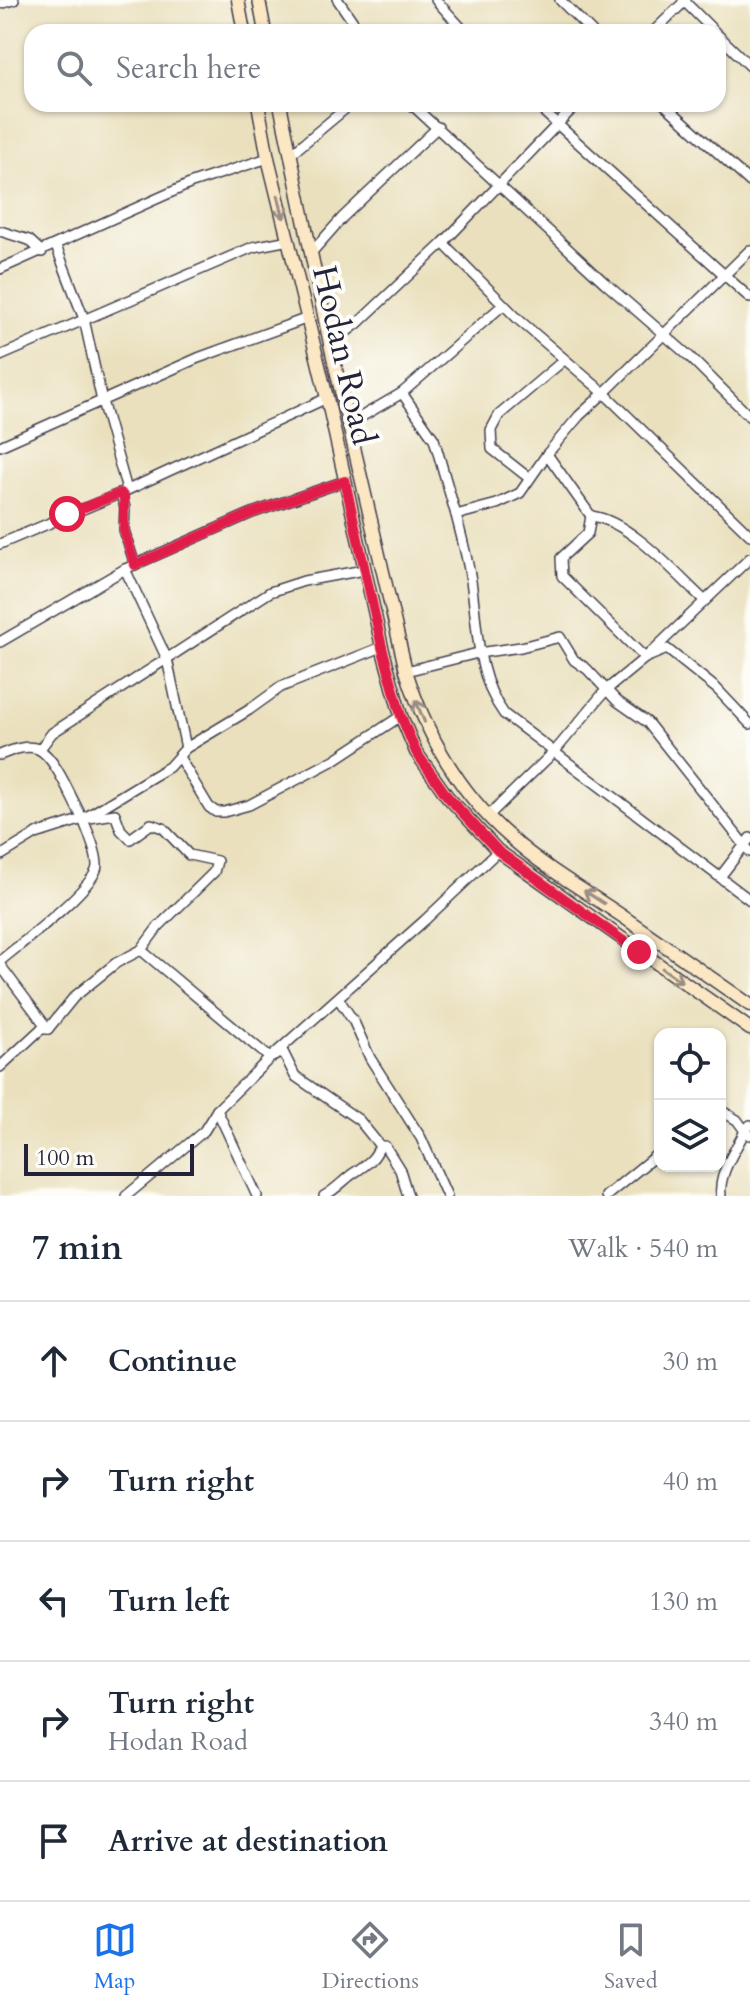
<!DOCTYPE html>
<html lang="en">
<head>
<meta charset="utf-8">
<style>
  :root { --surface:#fff; --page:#f2f2f3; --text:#1f2937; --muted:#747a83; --line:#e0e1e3; --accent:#1a73e8 }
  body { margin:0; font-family:Cardo,serif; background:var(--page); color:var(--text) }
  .controls { position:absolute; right:24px; bottom:24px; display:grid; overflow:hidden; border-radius:16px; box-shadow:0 2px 6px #0004 }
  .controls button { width:72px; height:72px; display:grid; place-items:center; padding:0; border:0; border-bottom:2px solid var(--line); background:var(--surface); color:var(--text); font:40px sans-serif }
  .scale { position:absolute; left:24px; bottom:20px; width:170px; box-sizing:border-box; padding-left:8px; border:4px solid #22223b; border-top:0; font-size:22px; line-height:28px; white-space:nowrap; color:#22223b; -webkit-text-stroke:6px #fdfcf7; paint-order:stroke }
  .stop { position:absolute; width:24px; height:24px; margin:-18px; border:6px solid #e11d48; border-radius:50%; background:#fff }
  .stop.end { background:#e11d48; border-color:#fff; box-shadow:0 2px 8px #0008 }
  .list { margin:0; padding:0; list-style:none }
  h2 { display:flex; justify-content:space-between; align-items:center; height:104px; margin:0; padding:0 32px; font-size:34px }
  h2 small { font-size:26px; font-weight:400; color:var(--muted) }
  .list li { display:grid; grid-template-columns:52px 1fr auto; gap:24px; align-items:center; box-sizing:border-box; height:120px; padding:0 32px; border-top:2px solid var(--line) }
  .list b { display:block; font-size:30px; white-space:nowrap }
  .list p { margin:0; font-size:26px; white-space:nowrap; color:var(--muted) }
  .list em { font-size:26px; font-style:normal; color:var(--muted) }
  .icon { flex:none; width:44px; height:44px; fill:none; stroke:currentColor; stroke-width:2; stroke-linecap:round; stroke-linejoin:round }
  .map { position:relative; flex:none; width:750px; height:1196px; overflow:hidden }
  .search { position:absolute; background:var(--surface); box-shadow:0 2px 6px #0004; left:24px; right:24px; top:24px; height:88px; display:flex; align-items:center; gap:20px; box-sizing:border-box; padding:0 28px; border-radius:24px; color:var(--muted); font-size:30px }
  .sheet { height:704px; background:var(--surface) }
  nav { display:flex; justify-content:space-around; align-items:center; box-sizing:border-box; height:112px; border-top:2px solid var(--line); background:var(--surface); font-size:22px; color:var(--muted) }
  nav a { display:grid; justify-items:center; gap:4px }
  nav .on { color:var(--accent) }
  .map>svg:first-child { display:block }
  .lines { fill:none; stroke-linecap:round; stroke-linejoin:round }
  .street-casing { stroke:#403e4e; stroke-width:12 }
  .secondary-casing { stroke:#403e4e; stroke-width:15 }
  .street { stroke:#fff; stroke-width:9 }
  .secondary { stroke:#fbe7c3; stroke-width:12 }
  .oneway { stroke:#998e86 }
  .route { stroke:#e11d48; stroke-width:10 }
  .labels { text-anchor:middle; stroke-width:8; stroke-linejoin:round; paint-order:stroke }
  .street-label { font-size:34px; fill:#22223b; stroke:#fdfcf7 }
</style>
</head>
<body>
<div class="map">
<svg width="750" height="1196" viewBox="0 0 750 1196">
  <rect width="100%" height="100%" fill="#fdfcf7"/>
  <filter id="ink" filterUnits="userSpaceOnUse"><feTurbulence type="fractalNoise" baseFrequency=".0125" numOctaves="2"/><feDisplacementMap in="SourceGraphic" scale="16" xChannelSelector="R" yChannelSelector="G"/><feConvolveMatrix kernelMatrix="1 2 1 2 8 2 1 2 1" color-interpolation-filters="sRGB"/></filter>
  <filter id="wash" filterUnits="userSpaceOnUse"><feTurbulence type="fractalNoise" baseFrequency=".006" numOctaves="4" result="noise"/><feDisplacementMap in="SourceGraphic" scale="32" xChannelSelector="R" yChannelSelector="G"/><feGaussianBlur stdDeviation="1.8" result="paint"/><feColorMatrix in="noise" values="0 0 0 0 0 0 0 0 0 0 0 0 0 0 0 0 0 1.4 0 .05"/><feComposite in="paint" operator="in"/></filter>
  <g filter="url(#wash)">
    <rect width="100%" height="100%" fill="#eae0bd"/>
  </g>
  <g filter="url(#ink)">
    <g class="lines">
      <!-- street casing -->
      <g class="street-casing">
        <g id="street">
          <path d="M338 0 360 32"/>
          <path d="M436 0 465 32"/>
          <path d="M560 0 592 32"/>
          <path d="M683 0 715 32"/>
          <path d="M0 4 14 0"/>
          <path d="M653 32 686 0"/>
          <path d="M718 35 750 66"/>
          <path d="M411 104 605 283 690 357 750 417"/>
          <path d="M535 104 750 298"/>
          <path d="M664 104 750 182"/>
          <path d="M291 154 351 104"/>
          <path d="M0 231 29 240 42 252"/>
          <path d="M443 243 519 320 604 393 750 250"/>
          <path d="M56 246 84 319 102 401 127 490"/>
          <path d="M311 253 343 217 438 127"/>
          <path d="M0 269 192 183 268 158"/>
          <path d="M330 344 357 324 443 243 577 104"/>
          <path d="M0 356 253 247 289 240"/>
          <path d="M402 393 434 439 456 515"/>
          <path d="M349 424 402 393 503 305"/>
          <path d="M0 446 198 358 308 318"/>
          <path d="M547 454 591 516C629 520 677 575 704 600"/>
          <path d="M529 478 492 449 491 430 499 415 564 360"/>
          <path d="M121 493 125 508 124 530 135 565"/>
          <path d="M591 516 588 533 561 558 562 576 645 658 667 649 717 689 750 724"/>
          <path d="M750 535 604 393 579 416 547 454 520 493 497 504 456 515C462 539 469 563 472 588 478 632 477 677 504 714L750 900"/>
          <path d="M0 544 121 493 327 398"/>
          <path d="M125 569 167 659 186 748"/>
          <path d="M0 642 125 569 252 513 345 481"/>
          <path d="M406 671 478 653 521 647 560 637 574 660 587 669 617 701 647 722 750 852"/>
          <path d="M40 749 52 733 270 592 304 581 364 570"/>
          <path d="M0 755C10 751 26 744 38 749 56 757 72 801 83 819L115 814 121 830 130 839 151 824 163 828 189 855 217 861 214 872 158 927 141 950 116 963 74 997 48 1029"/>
          <path d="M179 757 209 807 216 812H224L249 805 334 760 401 716"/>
          <path d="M488 816 555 751 606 690 645 658 750 558"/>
          <path d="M0 856 36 834 83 819 152 777 169 767 186 748 249 710 281 687 382 647"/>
          <path d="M720 877 750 838"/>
          <path d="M141 950 270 1058 283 1052 295 1076 359 1120 380 1146H385L400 1170 408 1196"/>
          <path d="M0 961C18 946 96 887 97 866 97 851 88 833 83 819"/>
          <path d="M0 965 48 1029H41L0 1067"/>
          <path d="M338 998 354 1022 370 1058 421 1138 447 1196"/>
          <path d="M217 1110 257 1196"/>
          <path d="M720 1110 737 1120 745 1131 750 1125"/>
          <path d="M126 1196 204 1131 217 1110 270 1058 425 920 498 851"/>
          <path d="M324 1196C335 1190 342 1182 351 1175 365 1165 373 1162 380 1146"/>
          <path d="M606 1196 660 1152"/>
          <path d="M721 1196C718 1174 735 1151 745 1131L750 1135"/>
        </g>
      </g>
      <!-- secondary casing -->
      <g class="secondary-casing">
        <g id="secondary">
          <path d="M238 0 244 32"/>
          <path d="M259 0 265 32"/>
          <path d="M258 104 268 158 327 398 382 647 401 716 416 752 447 796 498 851 750 1029"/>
          <path d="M280 104 330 344 406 671C426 734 459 793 511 838 546 869 587 892 625 918 667 947 708 976 750 1005"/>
        </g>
      </g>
      <!-- street -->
      <use href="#street" class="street"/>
      <!-- secondary -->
      <use href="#secondary" class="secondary"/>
    </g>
    <!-- one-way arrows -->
    <defs><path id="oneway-shaft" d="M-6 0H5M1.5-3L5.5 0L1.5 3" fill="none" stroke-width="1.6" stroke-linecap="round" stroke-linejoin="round" transform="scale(2)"/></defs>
    <g class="oneway">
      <use href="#oneway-shaft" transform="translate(281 207) rotate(76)"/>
      <use href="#oneway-shaft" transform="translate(420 711) rotate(-112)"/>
      <use href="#oneway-shaft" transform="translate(594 897) rotate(-147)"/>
      <use href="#oneway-shaft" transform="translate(672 975) rotate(35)"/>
    </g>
  </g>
  <g class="lines" filter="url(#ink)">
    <!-- route -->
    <path class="route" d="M67 514 121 493 124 497V530L135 565 252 513 345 481 382 647 401 716 416 752 447 796 498 851 639 952"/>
  </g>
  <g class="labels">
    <!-- street labels -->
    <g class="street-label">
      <text transform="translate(345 355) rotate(77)" y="12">Hodan Road</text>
    </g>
  </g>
</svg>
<div class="controls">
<button><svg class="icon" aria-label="locate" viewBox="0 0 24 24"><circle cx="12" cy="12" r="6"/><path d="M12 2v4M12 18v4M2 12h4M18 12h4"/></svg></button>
<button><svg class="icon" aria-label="layers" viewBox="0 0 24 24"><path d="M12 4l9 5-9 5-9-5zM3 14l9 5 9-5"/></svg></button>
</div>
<div class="scale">100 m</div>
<div class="stop" style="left:67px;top:514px"></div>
<div class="stop end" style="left:639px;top:952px"></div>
<div class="search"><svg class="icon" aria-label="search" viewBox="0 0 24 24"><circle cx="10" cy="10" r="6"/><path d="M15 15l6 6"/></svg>Search here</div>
</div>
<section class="sheet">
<h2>7 min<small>Walk · 540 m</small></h2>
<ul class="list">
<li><svg class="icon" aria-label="ahead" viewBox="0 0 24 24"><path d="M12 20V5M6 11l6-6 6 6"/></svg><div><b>Continue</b></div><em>30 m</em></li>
<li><svg class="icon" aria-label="right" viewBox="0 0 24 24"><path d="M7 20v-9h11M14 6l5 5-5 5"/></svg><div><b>Turn right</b></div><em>40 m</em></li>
<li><svg class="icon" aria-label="left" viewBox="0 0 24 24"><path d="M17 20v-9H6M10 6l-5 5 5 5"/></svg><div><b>Turn left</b></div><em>130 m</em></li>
<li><svg class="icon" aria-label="right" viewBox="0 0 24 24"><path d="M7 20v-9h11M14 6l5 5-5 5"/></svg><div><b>Turn right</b><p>Hodan Road</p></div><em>340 m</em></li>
<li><svg class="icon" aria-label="arrive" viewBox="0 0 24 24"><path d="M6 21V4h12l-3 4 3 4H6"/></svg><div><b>Arrive at destination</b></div></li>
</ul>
</section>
<nav>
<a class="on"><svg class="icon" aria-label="map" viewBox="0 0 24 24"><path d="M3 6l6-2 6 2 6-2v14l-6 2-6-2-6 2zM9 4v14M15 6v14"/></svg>Map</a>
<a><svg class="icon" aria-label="directions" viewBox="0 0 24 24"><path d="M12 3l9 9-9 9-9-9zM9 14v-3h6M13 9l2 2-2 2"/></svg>Directions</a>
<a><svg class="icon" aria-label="saved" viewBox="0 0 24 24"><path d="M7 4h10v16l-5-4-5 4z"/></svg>Saved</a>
</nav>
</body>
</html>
